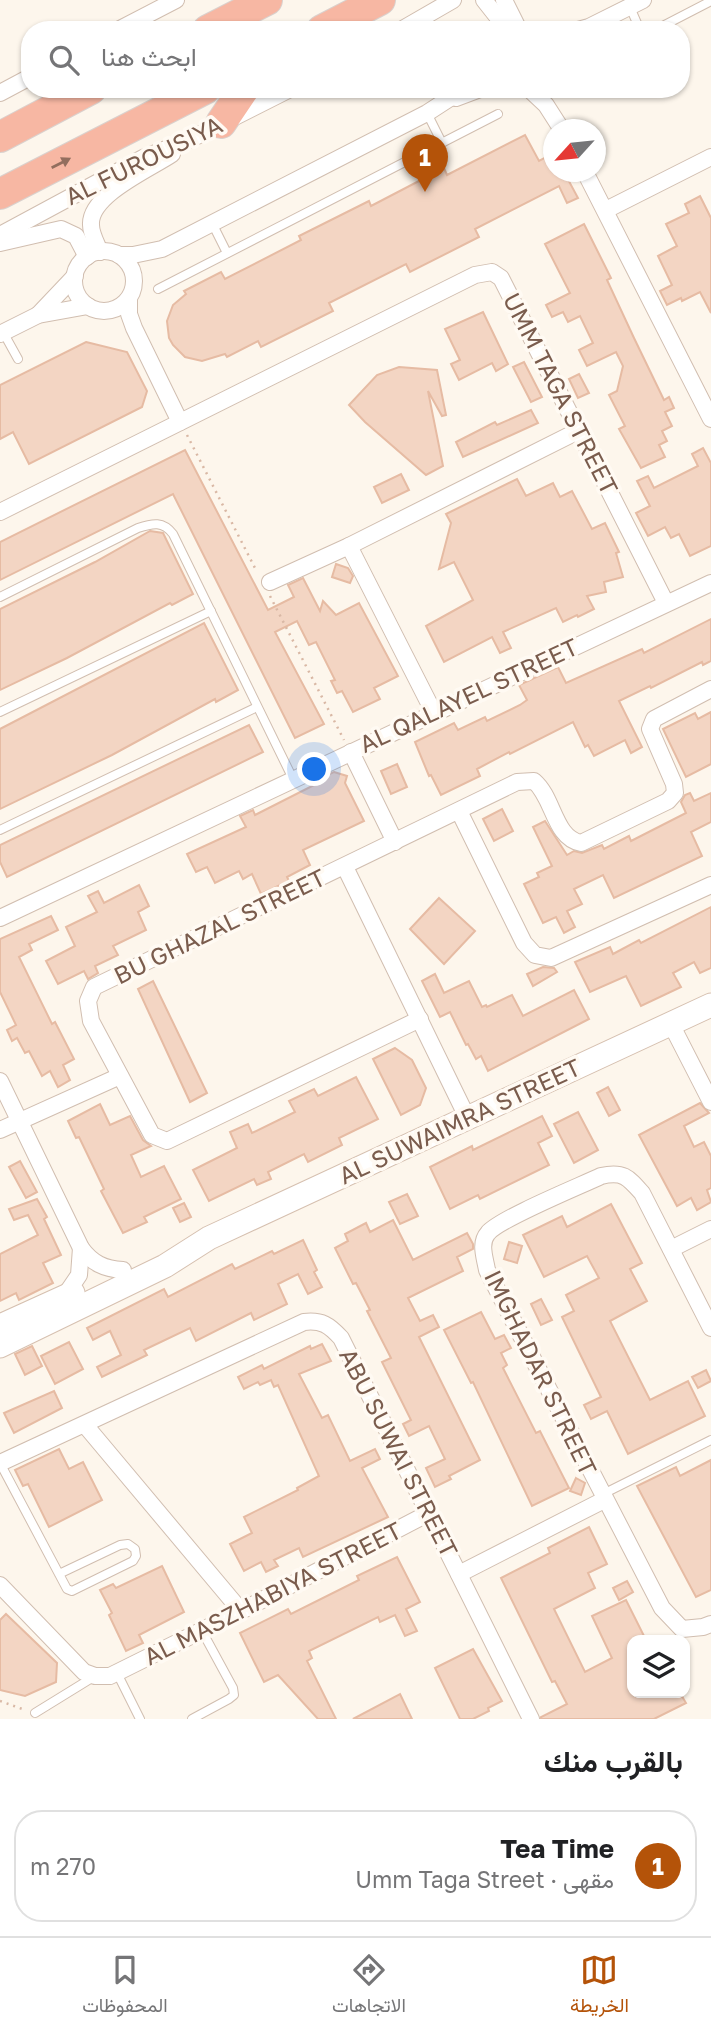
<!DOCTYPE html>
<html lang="ar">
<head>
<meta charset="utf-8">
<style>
  :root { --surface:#fff; --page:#f6f6f6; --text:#202124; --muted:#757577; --line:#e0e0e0; --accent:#b45309 }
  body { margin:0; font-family:"Golos Text",Vazirmatn,sans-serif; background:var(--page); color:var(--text); direction:rtl }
  .controls { position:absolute; right:21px; bottom:21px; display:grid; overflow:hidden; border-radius:14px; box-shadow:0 2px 5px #0004 }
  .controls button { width:63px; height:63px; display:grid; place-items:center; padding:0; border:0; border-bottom:2px solid var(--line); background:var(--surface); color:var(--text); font:35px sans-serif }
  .compass { position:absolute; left:543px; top:119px; width:63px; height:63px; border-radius:50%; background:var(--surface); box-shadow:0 2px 5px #0004; rotate:243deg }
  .you { position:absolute; left:315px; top:770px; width:24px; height:24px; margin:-18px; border:5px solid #fff; border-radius:50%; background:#1a73e8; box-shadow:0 0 0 10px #1a73e833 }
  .badge { display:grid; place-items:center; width:46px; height:46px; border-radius:50%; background:var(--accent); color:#fff; font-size:23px; font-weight:700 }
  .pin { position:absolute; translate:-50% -58px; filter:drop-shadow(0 2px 4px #0008) }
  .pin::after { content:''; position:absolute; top:37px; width:24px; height:21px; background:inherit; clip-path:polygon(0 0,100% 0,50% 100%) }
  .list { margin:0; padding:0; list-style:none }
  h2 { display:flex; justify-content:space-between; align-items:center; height:91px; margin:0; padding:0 28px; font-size:30px }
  h2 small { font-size:23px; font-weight:400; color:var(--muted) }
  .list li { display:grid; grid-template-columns:46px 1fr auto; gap:21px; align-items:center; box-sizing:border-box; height:112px; margin:0 14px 14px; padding:0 14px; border:2px solid var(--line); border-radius:28px }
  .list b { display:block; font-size:26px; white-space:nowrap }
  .list p { margin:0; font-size:23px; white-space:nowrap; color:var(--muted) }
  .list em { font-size:23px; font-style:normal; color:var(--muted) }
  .icon { flex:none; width:38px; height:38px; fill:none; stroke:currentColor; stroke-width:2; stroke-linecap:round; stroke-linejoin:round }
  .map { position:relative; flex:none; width:711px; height:1719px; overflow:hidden; direction:ltr }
  .search { position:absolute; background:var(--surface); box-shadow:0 2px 5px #0004; left:21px; right:21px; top:21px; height:77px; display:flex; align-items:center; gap:18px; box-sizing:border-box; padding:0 24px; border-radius:28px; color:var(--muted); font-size:26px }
  .sheet { height:217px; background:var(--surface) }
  nav { display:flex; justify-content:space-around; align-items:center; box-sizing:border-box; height:98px; border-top:2px solid var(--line); background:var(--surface); font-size:19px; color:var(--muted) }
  nav a { display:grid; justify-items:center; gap:4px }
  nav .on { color:var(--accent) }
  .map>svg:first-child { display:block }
  .building { fill:#f3d5c3; stroke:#e6bba3; stroke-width:2 }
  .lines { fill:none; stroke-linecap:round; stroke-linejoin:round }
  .lane-casing { stroke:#d1beb0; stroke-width:10 }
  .street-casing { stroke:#d1beb0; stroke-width:18 }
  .secondary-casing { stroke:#d6c0b0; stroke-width:25 }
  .highway-casing { stroke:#dad1cd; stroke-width:32 }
  .path { stroke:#d9b8a5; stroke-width:2.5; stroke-dasharray:2 5; stroke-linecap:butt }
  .lane { stroke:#fff; stroke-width:8 }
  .street { stroke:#fff; stroke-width:16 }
  .secondary { stroke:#fff; stroke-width:23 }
  .highway { stroke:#f7b7a3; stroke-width:30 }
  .oneway { fill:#936e5e }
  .labels { text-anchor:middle; stroke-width:7; stroke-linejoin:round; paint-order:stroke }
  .street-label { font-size:24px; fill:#7a5c4d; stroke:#fffaf3 }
</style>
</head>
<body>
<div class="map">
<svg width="711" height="1719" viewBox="0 0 711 1719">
  <rect width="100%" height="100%" fill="#fdf6ec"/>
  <!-- building -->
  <g class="building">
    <path d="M525 135 539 161 554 153V172H564L578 198 567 203 559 186 475 229 479 237 410 272 406 264 329 303 333 311 261 347 258 341 227 357 225 354 202 361 185 357 173 345 169 338 167 321 173 305 186 294 184 291 221 272 225 279 301 240 299 236 369 201 371 206 444 168 447 175Z"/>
    <path d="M700 196 711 218V313L700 292 682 301 681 298 667 305 660 291 672 285 658 256 677 246 666 224 689 213 685 204Z"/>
    <path d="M584 224 611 278 607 280 634 338 664 400 669 397 674 408 665 412 672 426 662 431 667 441 659 445 665 457 641 468 619 429 625 426 609 395 617 391 623 366 616 352 587 366 579 350 593 343 580 316 568 322 563 312 552 317 546 305 570 293 545 244Z"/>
    <path d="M483 312 508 364 496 371 492 363 459 380 451 364 460 360 445 329Z"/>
    <path d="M86 342 127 352 147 391 142 407 29 464 13 432 0 439V385Z"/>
    <path d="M524 362 542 397 531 402 513 367Z"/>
    <path d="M399 367 437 370 446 415 442 416 428 391 443 466 426 475 365 422 349 405 377 375Z"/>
    <path d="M579 374 589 393 578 398 569 379Z"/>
    <path d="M531 410 538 423 463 457 456 442 495 422 497 425Z"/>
    <path d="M703 448 711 463V546L690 556 679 534 671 538 665 527 648 536 636 513 650 506 637 481 648 476 654 488 698 466 692 454Z"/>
    <path d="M185 450 268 610 294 597 288 585 303 578 320 611 323 601 336 615 359 603 398 676 374 688 380 699 353 712 342 691 337 693 331 681 335 680 316 642 309 645 297 621 275 632 324 724 295 738 173 494 0 580V542Z"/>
    <path d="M401 474 409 490 382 503 374 487Z"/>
    <path d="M517 479 526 496 553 483 560 497 572 491 592 529 605 523 619 552 616 553 623 577 604 582 606 592 587 596 594 609 578 617 577 615 563 622 556 608 503 632 511 648 500 653 492 637 444 662 426 626 473 600 454 562 439 569 451 523 446 514Z"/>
    <path d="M150 531 163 533 193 594 172 605 170 603 67 658 0 690V609L95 562Z"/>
    <path d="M336 564 348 568 353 576 350 583 332 577Z"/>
    <path d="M711 619V661L703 665 702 662 651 688 650 686 619 701 642 747 631 753 625 740 594 756 588 745 585 747 573 722 510 754 509 752 477 769 480 776 441 795 431 775 429 776 415 742 454 723 458 730 485 717 487 721 520 705 527 700 519 685 558 667 566 683 642 649 644 653Z"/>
    <path d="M204 623 238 690 216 702 215 699 112 755 0 809V729Z"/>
    <path d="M711 712V764L686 777 663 729 695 713 698 719Z"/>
    <path d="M249 725 263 752 7 877 0 862V845Z"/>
    <path d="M397 764 407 787 391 794 381 771Z"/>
    <path d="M334 772 347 776 345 783 364 821 303 850 310 865 287 877 289 881 261 894 252 874 243 879 239 871 215 883 207 867 196 872 187 854 246 827 240 816 253 810 255 815 324 780 325 776Z"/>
    <path d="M690 793 694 801 711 793V822L691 832 702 856 614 898 603 875 574 889 582 904 567 911 575 927 564 933 556 917 543 923 524 884 539 877 537 873 552 866 533 827 545 821 567 855 574 851 582 853 602 845 604 849 629 836 631 841 686 813 681 802 685 795Z"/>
    <path d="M502 809 513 831 494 841 483 819Z"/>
    <path d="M139 885 149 906 138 912 146 930 113 946 118 955 95 966 98 973 88 979 84 971 58 984 46 961 75 946 66 927 97 912 88 896 98 891 104 903Z"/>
    <path d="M439 898 475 931 444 964 410 929Z"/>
    <path d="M711 907V968L700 973 694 962 673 973 681 987 641 1006 626 976 590 992 575 962 610 947 613 954 639 940 641 943Z"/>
    <path d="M51 916 58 930 29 944 32 950 19 957 52 1024 55 1022 74 1059 63 1065 70 1080 58 1087 50 1071 42 1076 29 1051 25 1053 17 1038 12 1041 7 1030 16 1025 0 992V939Z"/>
    <path d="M543 967 554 968 557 972 533 986 527 974Z"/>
    <path d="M435 974 444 993 469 981 482 1007 486 1005 487 1007 512 995 523 1016 574 990 589 1019 488 1071 481 1056 476 1059 468 1044 466 1045 450 1012 440 1017 422 981Z"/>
    <path d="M153 981 207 1093 190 1102 138 989Z"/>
    <path d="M395 1048 412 1060 426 1088 420 1105 401 1115 373 1059Z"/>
    <path d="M356 1077 378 1119 339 1138 342 1145 308 1162 304 1154 268 1172 271 1179 257 1185 254 1179 209 1201 193 1170 237 1148 230 1132 248 1124 252 1133 295 1112 289 1101 314 1089 318 1096Z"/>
    <path d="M608 1087 620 1110 609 1116 597 1093Z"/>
    <path d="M700 1103 709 1113 684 1126 694 1147 704 1142 711 1156V1188L707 1190 711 1202 697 1210 691 1198 677 1206 639 1135Z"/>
    <path d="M100 1104 110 1125 130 1116 143 1140 151 1146 131 1155 141 1177 164 1166 181 1199 144 1217 147 1222 123 1233 101 1191 104 1189 79 1137 76 1138 68 1121Z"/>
    <path d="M578 1112 598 1150 574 1163 554 1124Z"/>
    <path d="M542 1116 552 1136 538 1143 549 1165 480 1199 478 1195 450 1209 430 1167 472 1146 473 1150Z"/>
    <path d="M20 1161 37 1192 26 1198 9 1167Z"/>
    <path d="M407 1194 418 1216 400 1224 389 1202Z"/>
    <path d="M37 1199 47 1217 44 1219 61 1255 43 1263 53 1283 19 1300 16 1293 0 1301V1254L38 1235 28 1215 14 1220 9 1209Z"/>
    <path d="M184 1203 191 1217 180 1222 173 1208Z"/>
    <path d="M611 1204 642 1263 630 1269 647 1301 610 1321 650 1400 688 1381 705 1416 628 1454 607 1411 591 1419 584 1405 601 1397 562 1317 574 1311 566 1295 599 1278 587 1256 544 1277 523 1235 562 1216 567 1227Z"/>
    <path d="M393 1220 413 1260 467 1233 473 1244V1249L457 1257 463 1271 408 1298 420 1321 433 1315 439 1327 419 1337 480 1460 449 1476 451 1479 435 1487 426 1468 445 1459 429 1426 409 1436 403 1424 411 1420 382 1362 391 1358 367 1311 370 1310 356 1283 353 1284 335 1248 348 1241 345 1234 366 1223 370 1232Z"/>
    <path d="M303 1240 317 1270 314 1272 322 1287 308 1294 298 1274 278 1284 287 1304 254 1320 251 1313 196 1341 190 1328 144 1350 147 1355 102 1377 97 1367 121 1355 110 1331 93 1340 87 1328 164 1289 168 1297 232 1264 235 1269 272 1251 274 1254Z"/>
    <path d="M509 1242 522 1246 517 1263 504 1259Z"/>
    <path d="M541 1299 552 1320 541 1325 531 1304Z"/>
    <path d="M481 1312 495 1339 504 1335 511 1348 501 1353 507 1365 503 1368 536 1433 540 1431 569 1488 532 1506 473 1382 471 1383 444 1330Z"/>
    <path d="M69 1342 83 1369 55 1384 41 1356Z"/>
    <path d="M322 1344 331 1361 299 1374 322 1418 328 1415 350 1461 375 1449 380 1459 362 1468 388 1517 303 1557 299 1548 274 1560 278 1566 266 1572 261 1562 244 1571 230 1544 252 1533 244 1517 298 1490 297 1488 319 1476 278 1385 274 1387 271 1380 260 1385 258 1382 244 1389 238 1377 262 1365 264 1369 310 1346 311 1349Z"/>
    <path d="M32 1346 42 1366 25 1375 15 1354Z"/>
    <path d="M706 1370 711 1381 698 1388 692 1377Z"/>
    <path d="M54 1391 62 1408 14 1433 4 1413Z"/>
    <path d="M59 1449 69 1469 83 1462 102 1500 49 1527 28 1484 23 1486 15 1470Z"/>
    <path d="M711 1460V1590L696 1597 637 1486 676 1467 680 1476Z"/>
    <path d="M576 1478 585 1483 581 1495 570 1491Z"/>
    <path d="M589 1527 607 1564 588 1573 595 1588 554 1609 585 1672 612 1658 592 1616 626 1600 646 1640H632V1693H680L686 1703 654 1719H541V1717L567 1704 555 1681 552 1682 501 1578 550 1553 548 1548Z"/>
    <path d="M397 1557 420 1602 406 1609 417 1631 405 1636 395 1615 380 1622 378 1617 309 1651 312 1658 307 1661 336 1719H318L278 1675 264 1682 240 1633 288 1609 291 1614 359 1580 357 1576Z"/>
    <path d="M162 1566 184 1612 139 1635 143 1643 126 1651 109 1615 112 1613 100 1590 113 1584 116 1588Z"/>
    <path d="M627 1581 633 1592 619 1600 613 1588Z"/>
    <path d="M6 1614 57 1663 56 1682 25 1696 0 1690V1620Z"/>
    <path d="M473 1649 502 1701 488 1708 489 1711 473 1719H460L435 1668Z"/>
    <path d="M400 1694 412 1719H353Z"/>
  </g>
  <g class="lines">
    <!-- lane casing -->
    <g class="lane-casing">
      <g id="lane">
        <path d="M630 7 640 30"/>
        <path d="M655 30 711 1"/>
        <path d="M427 113 442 143"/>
        <path d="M212 223 227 253"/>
        <path d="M158 289 498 114"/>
        <path d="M3 332 18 359"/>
        <path d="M0 597 138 528C153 523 163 521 173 534L293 779"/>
        <path d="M0 712 211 611"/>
        <path d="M0 830 257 707"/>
        <path d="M0 1463 67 1589 72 1591 133 1561 136 1556 135 1549 128 1544 120 1545 59 1574"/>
        <path d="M601 1495 711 1440"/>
        <path d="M117 1673 140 1719"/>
        <path d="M35 1713 95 1676"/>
        <path d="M192 1719 229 1699 234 1695 233 1688 202 1631"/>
      </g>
    </g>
    <!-- street casing -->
    <g class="street-casing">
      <g id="street">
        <path d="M484 0 499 19 503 30"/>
        <path d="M504 0 519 30"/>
        <path d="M118 30 176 0"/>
        <path d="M401 30 453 0"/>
        <path d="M578 30 589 27 643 0"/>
        <path d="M529 89 546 105 562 130"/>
        <path d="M0 93 30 77"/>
        <path d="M456 98 480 89"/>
        <path d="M585 172 711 419"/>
        <path d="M606 210 711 157"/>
        <path d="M0 235 143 158 187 141 290 89"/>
        <path d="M0 243 61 229 76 236 87 257"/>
        <circle cx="104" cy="281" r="30"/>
        <path d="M100 252C97 244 91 234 91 225 89 195 150 169 172 154"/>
        <path d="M119 255H133L162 249 427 113 464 89"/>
        <path d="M129 298V314L134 328 180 422"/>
        <path d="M38 315 75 276"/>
        <path d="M0 334 38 315 88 306"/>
        <path d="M0 512 475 275 492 272 501 278 666 603"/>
        <path d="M349 546 434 713"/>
        <path d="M270 582 349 546 578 431"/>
        <path d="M351 752 395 842"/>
        <path d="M459 811 524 943 535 955 551 958 711 885"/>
        <path d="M345 867 468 1119"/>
        <path d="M0 918 711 583"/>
        <path d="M420 1019 167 1141 152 1135 91 1021 88 1001 94 987 517 782 534 781C554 798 554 838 581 843L668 801 675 793 674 784 650 729 654 719 711 689"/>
        <path d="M671 1024 711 1102"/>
        <path d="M0 1081 81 1248C92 1263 104 1269 123 1270"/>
        <path d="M0 1130 120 1076"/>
        <path d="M671 1249 711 1229"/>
        <path d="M64 1297 79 1275 81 1248"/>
        <path d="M711 1328 642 1193C628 1177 623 1171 601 1176 580 1186 499 1219 488 1233 479 1243 485 1258 487 1270L662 1608 682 1629 703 1627 711 1624"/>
        <path d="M85 1425 241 1611"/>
        <path d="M0 1463 304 1322C322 1320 329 1325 341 1338L531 1719"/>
        <path d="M459 1574 604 1500"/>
        <path d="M0 1585 84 1672 95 1676H110L241 1611 429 1513"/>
      </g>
    </g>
    <!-- secondary casing -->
    <g class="secondary-casing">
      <g id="secondary">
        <path d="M0 1326 73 1293"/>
        <path d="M0 1346 165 1266 209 1238 711 1005"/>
      </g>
    </g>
    <!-- highway casing -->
    <g class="highway-casing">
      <g id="highway">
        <path d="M208 30 267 0"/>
        <path d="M322 30 380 0"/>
        <path d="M221 123 244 89"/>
        <path d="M0 137 91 89"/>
        <path d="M0 194 205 89"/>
      </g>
    </g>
    <!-- path -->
    <g class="path">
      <path d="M187 435 257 572"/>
      <path d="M270 596 344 740"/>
      <path d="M0 1701 25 1710"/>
    </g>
    <!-- lane -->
    <use href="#lane" class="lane"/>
    <!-- street -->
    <use href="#street" class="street"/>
    <!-- secondary -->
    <use href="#secondary" class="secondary"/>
    <!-- highway -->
    <use href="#highway" class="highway"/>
  </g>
  <!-- one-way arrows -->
  <defs><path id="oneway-solid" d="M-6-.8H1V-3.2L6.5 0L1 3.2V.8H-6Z" transform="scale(1.75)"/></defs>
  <use class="oneway" href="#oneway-solid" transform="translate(61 163) rotate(-27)"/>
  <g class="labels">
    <!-- street labels -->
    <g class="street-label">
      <text transform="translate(144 161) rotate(-26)" y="8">AL FUROUSIYA</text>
      <text transform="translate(560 394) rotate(63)" y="8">UMM TAGA STREET</text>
      <text transform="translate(469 696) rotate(-25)" y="8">AL QALAYEL STREET</text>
      <text transform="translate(220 927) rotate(-26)" y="8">BU GHAZAL STREET</text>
      <text transform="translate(460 1122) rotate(-25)" y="8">AL SUWAIMRA STREET</text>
      <text transform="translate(540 1373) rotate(64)" y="8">IMGHADAR STREET</text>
      <text transform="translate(398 1453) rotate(63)" y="8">ABU SUWAI STREET</text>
      <text transform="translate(273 1594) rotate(-27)" y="8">AL MASZHABIYA STREET</text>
    </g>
  </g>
</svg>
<div class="controls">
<button><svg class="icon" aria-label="layers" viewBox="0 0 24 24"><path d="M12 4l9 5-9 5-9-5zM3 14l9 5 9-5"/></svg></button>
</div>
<svg class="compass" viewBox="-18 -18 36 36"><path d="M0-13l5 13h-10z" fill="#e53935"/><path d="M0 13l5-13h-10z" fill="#757577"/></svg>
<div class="you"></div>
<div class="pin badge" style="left:425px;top:192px">1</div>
<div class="search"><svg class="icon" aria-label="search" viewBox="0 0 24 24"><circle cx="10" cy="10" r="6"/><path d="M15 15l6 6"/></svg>ابحث هنا</div>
</div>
<section class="sheet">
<h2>بالقرب منك<small></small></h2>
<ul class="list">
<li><span class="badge">1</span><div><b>Tea Time</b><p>مقهى · Umm Taga Street</p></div><em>270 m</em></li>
</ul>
</section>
<nav>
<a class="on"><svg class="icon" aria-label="map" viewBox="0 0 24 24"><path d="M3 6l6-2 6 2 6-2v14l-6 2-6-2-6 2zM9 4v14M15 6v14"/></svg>الخريطة</a>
<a><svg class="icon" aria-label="directions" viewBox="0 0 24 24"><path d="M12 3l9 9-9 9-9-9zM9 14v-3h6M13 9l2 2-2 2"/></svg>الاتجاهات</a>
<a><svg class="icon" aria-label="saved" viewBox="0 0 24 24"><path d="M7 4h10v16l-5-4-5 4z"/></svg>المحفوظات</a>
</nav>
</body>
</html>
